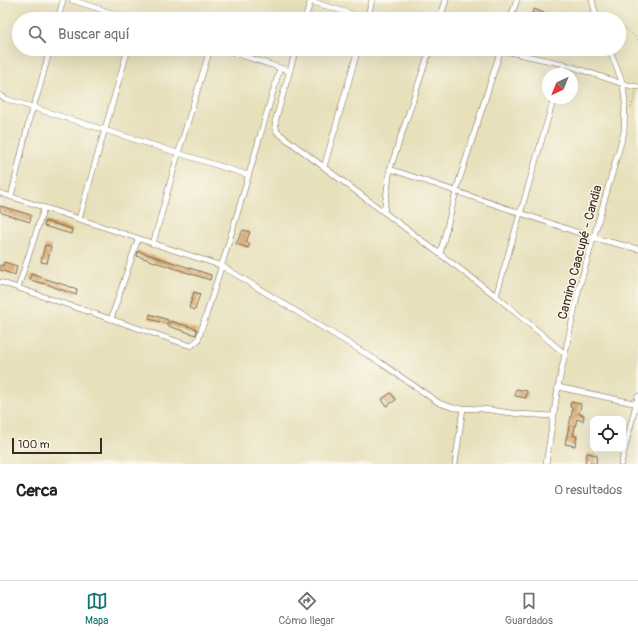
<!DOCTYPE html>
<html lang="es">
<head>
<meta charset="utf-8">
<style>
  :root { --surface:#fff; --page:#f2f2f2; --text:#202124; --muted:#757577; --line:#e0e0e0; --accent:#0f766e }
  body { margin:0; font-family:Pangolin,sans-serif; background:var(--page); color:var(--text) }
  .controls { position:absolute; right:12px; bottom:12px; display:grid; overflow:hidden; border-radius:8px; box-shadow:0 4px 16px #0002 }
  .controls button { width:36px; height:36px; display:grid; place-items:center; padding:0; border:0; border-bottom:1px solid var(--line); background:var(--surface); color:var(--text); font:20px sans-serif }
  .compass { position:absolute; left:542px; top:68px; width:36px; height:36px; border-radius:50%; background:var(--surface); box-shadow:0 4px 16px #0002; rotate:223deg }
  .scale { position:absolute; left:12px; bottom:10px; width:90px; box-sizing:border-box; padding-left:4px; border:2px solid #3b2a1e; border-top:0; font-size:11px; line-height:14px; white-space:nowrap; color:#3b2a1e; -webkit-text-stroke:3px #fbf7ec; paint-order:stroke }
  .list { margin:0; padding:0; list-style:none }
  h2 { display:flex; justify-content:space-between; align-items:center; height:52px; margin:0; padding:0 16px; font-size:17px }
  h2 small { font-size:13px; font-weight:400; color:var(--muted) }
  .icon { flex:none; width:22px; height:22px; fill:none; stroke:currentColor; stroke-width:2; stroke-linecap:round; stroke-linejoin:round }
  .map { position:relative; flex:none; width:638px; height:464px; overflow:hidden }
  .search { position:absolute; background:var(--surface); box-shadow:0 4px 16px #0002; left:12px; right:12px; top:12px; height:44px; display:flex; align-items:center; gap:10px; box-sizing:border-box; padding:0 14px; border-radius:22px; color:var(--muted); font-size:15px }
  .sheet { height:116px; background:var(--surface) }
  nav { display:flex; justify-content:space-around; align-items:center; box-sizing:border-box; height:56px; border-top:1px solid var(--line); background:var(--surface); font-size:11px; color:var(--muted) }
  nav a { display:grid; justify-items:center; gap:2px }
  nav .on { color:var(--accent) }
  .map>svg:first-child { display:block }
  .building { fill:url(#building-cross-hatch) }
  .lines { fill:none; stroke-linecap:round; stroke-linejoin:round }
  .minor-casing { stroke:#776a55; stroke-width:6 }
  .path { stroke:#776a55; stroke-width:1; stroke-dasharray:1 3; stroke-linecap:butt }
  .minor { stroke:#fff; stroke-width:5 }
  .labels { text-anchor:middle; stroke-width:3; stroke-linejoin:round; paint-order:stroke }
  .street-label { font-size:13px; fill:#3b2a1e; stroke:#fbf7ec }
</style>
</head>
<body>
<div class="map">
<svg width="638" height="464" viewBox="0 0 638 464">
  <defs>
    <pattern id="building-cross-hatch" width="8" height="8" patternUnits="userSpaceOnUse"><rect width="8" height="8" fill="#dea762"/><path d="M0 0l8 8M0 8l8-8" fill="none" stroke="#b58850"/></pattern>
  </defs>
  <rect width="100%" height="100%" fill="#fbf7ec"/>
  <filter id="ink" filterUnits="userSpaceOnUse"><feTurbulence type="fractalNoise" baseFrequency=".025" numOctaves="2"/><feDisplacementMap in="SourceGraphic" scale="8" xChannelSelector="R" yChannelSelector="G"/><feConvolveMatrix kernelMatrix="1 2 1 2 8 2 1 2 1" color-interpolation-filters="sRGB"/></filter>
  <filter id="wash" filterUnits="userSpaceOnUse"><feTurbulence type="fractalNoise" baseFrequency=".012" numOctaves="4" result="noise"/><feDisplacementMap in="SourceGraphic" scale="16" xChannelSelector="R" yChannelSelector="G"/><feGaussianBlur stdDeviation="0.9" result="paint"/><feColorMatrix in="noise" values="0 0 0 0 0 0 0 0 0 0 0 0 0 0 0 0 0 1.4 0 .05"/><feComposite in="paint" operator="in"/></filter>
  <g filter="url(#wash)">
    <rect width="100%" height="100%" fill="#e7e0bb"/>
    <g id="blocks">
      <!-- building -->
      <g class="building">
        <path d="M534 9 544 13 542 19 531 15Z"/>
        <path d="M0 206 31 215 30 222 2 213 0 211Z"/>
        <path d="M45 221 72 229 71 234 44 226Z"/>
        <path d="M243 230 250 232 246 242 250 244 248 248 236 244Z"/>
        <path d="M45 245 51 246 47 263 41 262Z"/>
        <path d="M138 251 211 275 210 280 137 256Z"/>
        <path d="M4 262 17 266 15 275 0 270V265L3 266Z"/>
        <path d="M31 274 77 289 76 295 49 285 30 280Z"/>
        <path d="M194 292 200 294 195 310 189 308Z"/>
        <path d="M150 314 168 320 167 324 149 319Z"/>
        <path d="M170 321 197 329 196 335 168 326Z"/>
        <path d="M516 389 527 391 526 398 515 396Z"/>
        <path d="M391 393 396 400 386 406 382 399Z"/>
        <path d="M571 402 581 404 579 414 584 415 583 421 577 419 573 436H577L575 446 565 444 573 408 570 407Z"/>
        <path d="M587 453 597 455 596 464 585 462Z"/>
      </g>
    </g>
  </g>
  <g filter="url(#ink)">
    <use href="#blocks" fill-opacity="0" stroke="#776a55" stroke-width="1"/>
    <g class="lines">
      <!-- minor casing -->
      <g class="minor-casing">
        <g id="minor">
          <path d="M72 0 130 19"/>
          <path d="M592 0 597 19"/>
          <path d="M310 1 368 19"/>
          <path d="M58 19 63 0"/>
          <path d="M305 19 311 0"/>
          <path d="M367 19 372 0"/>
          <path d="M440 19 446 0"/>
          <path d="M510 19 517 0"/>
          <path d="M222 49 290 71"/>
          <path d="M296 49 275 122 277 132 496 296 565 354"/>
          <path d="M495 49 564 64 623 84 638 87"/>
          <path d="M561 74 564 64"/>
          <path d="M0 95 6 99 248 175"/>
          <path d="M324 167 358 49"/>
          <path d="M390 169 594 238 638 249"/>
          <path d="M0 193 222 266 381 363 439 403 454 408 483 409 519 414 553 416"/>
          <path d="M11 197 30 116 38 93 50 49"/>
          <path d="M384 212 390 169 430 49"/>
          <path d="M79 219 128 49"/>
          <path d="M153 244 178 154 210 49"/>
          <path d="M440 254 458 184 501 49"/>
          <path d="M0 282 191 346 198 340C228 250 253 159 280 68"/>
          <path d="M18 288 44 208"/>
          <path d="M496 296 554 98"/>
          <path d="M111 319 138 239"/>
          <path d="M558 387 638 404"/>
          <path d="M455 464 463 408"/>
          <path d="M546 464 558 387 579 288 624 132 625 102 623 84 609 49"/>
          <path d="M621 464 638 396"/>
        </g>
      </g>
      <!-- path -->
      <g class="path">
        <path d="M601 12 612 19"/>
        <path d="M619 24 628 30 638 40"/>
        <path d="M631 108 636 92"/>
      </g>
      <!-- minor -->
      <use href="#minor" class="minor"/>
    </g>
  </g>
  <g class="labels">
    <!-- street labels -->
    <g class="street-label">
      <text transform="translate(579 252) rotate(-75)" y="5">Camino Caacupé - Candia</text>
    </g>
  </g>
</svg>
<div class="controls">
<button><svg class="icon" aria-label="locate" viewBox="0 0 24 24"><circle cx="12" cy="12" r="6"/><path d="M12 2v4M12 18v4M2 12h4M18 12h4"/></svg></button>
</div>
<svg class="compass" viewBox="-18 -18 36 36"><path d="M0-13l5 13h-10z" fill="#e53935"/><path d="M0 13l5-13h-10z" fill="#757577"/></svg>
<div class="scale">100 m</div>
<div class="search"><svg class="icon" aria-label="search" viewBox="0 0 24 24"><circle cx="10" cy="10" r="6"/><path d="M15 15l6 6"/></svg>Buscar aquí</div>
</div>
<section class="sheet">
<h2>Cerca<small>0 resultados</small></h2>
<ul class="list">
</ul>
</section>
<nav>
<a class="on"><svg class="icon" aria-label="map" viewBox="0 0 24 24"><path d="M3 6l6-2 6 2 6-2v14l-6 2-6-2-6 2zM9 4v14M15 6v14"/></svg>Mapa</a>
<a><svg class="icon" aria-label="directions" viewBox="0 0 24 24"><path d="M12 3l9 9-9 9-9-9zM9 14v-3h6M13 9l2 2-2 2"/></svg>Cómo llegar</a>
<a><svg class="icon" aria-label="saved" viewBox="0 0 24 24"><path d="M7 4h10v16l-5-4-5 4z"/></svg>Guardados</a>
</nav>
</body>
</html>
